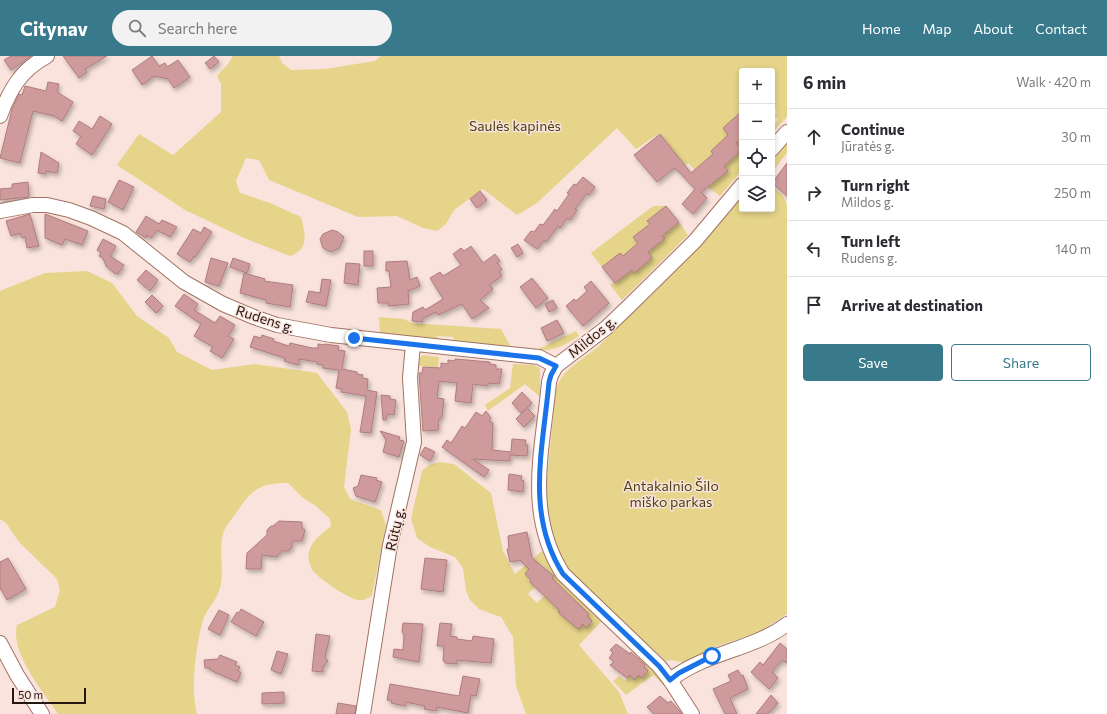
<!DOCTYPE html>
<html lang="en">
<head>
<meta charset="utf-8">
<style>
  :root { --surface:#fff; --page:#f2f2f3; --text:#2b2b33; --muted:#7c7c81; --line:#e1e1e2; --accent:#387a8b }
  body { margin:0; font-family:Commissioner,sans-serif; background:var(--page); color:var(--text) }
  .controls { position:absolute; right:12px; top:12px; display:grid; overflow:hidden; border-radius:4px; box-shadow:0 2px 6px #0003 }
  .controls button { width:36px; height:36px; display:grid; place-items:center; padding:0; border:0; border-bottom:1px solid var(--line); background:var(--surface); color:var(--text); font:20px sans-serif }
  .scale { position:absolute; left:12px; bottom:10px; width:74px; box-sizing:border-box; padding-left:4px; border:2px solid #27150f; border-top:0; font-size:11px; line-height:14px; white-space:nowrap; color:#27150f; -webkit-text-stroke:3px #f9e3dc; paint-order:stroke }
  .stop { position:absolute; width:12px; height:12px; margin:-9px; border:3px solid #1a73e8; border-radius:50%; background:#fff }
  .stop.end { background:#1a73e8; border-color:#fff; box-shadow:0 1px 4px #0008 }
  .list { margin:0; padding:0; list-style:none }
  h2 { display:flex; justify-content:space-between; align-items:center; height:52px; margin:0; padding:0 16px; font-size:17px }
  h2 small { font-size:13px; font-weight:400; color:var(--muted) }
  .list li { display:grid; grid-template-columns:26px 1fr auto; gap:12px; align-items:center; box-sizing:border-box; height:56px; padding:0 16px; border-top:1px solid var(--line) }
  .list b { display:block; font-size:15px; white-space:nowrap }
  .list p { margin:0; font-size:13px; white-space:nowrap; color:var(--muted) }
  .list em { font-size:13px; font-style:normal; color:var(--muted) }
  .actions { display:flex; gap:8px; padding:12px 16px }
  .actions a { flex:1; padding:9px 0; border:1px solid var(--accent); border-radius:4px; text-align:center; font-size:14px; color:var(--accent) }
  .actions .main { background:var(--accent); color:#fff }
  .icon { flex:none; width:22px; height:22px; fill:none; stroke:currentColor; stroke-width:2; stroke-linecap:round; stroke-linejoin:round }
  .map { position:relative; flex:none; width:787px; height:658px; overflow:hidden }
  header { display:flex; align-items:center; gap:24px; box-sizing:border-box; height:56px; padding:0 20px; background:var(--accent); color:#fff }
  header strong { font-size:19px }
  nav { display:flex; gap:22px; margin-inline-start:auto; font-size:14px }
  .search { width:280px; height:36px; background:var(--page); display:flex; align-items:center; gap:10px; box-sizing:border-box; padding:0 14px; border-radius:22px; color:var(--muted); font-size:15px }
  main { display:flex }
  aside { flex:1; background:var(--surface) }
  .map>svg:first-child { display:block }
  .green { fill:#e5d489; fill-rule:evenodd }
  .building { fill:#cf9a9b; stroke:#af7c7d; filter:url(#shadow) }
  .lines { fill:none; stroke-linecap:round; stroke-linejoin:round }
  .minor-casing { stroke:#a27264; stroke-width:16 }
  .minor { stroke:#fff; stroke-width:14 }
  .route { stroke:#1a73e8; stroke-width:5 }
  .labels { text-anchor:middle; stroke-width:3; stroke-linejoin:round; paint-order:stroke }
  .park-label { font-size:14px; fill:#4b4214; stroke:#f9e3dc }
  .street-label { font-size:14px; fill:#27150f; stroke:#f9e3dc }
</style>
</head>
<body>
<header>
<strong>Citynav</strong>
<div class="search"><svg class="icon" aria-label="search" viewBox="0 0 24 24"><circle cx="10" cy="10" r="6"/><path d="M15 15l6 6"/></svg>Search here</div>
<nav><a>Home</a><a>Map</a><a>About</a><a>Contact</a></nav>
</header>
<main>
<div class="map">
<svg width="787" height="658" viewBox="0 0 787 658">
  <defs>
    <filter id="shadow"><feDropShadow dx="2" dy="3" stdDeviation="2" flood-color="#0004"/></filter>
  </defs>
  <rect width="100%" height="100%" fill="#f9e3dc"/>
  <!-- green -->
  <g class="green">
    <path d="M233 0H279L282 7 291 14 325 13 375 5 381 0H787V61L772 77V69L778 64 774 59 777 56 772 50V15H742V57L740 56 733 62 735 64 723 72 728 79 721 85 723 87 711 95 713 98 696 115 688 107 685 110 660 77 636 93 617 72 537 147 517 159 483 133 454 154 446 168 437 175 423 172 397 160 358 161 269 124 259 104 246 102 236 125 240 137 270 147 301 161C305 178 310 193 290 200L244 182 185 154 117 109 139 78 173 99 221 56V28L217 20 228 8Z"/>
    <path d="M742 83V114L720 140 708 131 728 115 724 110 742 94 736 87Z"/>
    <path d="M787 83V97L772 116V101Z"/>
    <path d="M772 130 783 140 787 149V558L757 577 714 591 686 607 671 604 666 605 580 527 562 507 553 490 545 441 556 334C561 312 587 302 602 287 651 239 697 189 742 138V153H772Z"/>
    <path d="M653 150H666L647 165 649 168 634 181 638 187 623 200 620 197 602 211 591 197Z"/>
    <path d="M679 166 688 179 622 244 610 229 632 214 634 216 652 202 648 196 664 183 662 180Z"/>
    <path d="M87 215 112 227 137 260 169 282 177 296 212 314 255 308 317 317 347 356 351 373 344 431 350 443 381 454 386 469 372 539C369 542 364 545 358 544 349 543 321 524 314 516 310 512 307 501 309 496 311 485 323 477 331 470L330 463 316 450 303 442 288 427C258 427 252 434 236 457 233 462 226 469 224 475 217 494 226 516 219 535 216 545 206 554 203 564 196 589 190 633 197 658H58C43 635 10 597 17 569L55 551 60 534 57 523 19 486 6 467 0 463V235L45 217Z"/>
    <path d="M379 261 404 263 412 267 501 273 511 291 527 292 529 294 456 289 453 281 437 280 438 286 380 279Z"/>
    <path d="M576 275 579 280C565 289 553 296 536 294Z"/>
    <path d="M423 299 439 301 438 311 417 310 418 303Z"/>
    <path d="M513 308 533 309 540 312V341L525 328 488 355 485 349 510 332Z"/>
    <path d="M440 406 454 408 491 437 503 495 518 524 515 518 542 495C555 523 578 542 602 563V565L579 589 619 636 628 658H526L516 630 513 581 501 561 479 553 470 544 466 535 463 512 455 501 430 491 417 482 411 463 422 415 429 409ZM541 508 554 520 552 522 589 558 587 560 592 566 586 571 583 568 578 573 558 556 560 555 555 550 560 545 544 540 537 547 528 538 535 531 525 518 529 513Z"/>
    <path d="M638 601 665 626 667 632 653 619 626 639 613 625 619 620 625 625 630 619 634 624 639 619 642 621 648 615 637 602Z"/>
  </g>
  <!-- building -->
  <g class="building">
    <path d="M11 0H31L11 14 4 4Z"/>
    <path d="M63 0H107L85 13 87 16 79 22Z"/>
    <path d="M152 0 159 10 165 7 167 11 178 4 190 21 174 32 168 23 154 20 142 29 132 14Z"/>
    <path d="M214 0 219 6 210 13 205 7Z"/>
    <path d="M48 26 59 28 57 36 73 46 62 65 54 60 33 55 20 107 0 102 12 53 19 38 22 39 25 30 46 35Z"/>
    <path d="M742 55V83L736 87 742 94 724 110 728 115 701 136 707 142 693 158 682 148 695 133 678 115 674 112 657 126 634 99 660 78 691 117 713 98 711 95 728 79 723 72Z"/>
    <path d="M100 60 112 68 92 99 76 88 81 80 73 75 79 65 92 73Z"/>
    <path d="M41 96 59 107 57 117 46 115V118L38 117Z"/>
    <path d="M787 107V140L772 127Z"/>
    <path d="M583 121 595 131 589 139 587 137 575 153 577 154 570 164 567 162 560 172 558 170 546 186 544 184 537 193 524 184 531 175 534 176 540 168 543 169 555 153 557 155 569 138 567 137 574 128 576 129Z"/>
    <path d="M119 124 134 131 123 154 108 146Z"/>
    <path d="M28 126 29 141 0 144V133L12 132V128Z"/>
    <path d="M480 135 487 144 477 152 470 143Z"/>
    <path d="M93 140 106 143 104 153 90 150Z"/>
    <path d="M666 150 679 166 662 180 665 182 648 196 652 202 634 217 632 214 615 227 602 211 620 197 623 200 638 187 633 181 650 168 647 165Z"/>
    <path d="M30 158 39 190 27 192 25 181 22 182 20 177 11 180 6 165Z"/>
    <path d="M45 158 88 175 82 189 65 183 62 189 45 182Z"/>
    <path d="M146 160 159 168 162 164 177 171 170 181 157 174 151 182 147 179 146 182 136 176Z"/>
    <path d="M204 171 212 176 195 201 194 200 190 206 177 198 193 173 201 177Z"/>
    <path d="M332 174 338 176 344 181 339 192 331 196 323 192 320 183 323 178Z"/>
    <path d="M103 183 116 190 110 200 124 209 118 218 114 217 106 210 103 202 99 200 101 197 97 194Z"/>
    <path d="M518 188 523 197 517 201 511 192Z"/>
    <path d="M471 190 483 207 495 198 500 205 497 207 502 213 499 216 502 220 489 229 493 233 480 244 489 252 472 263 462 248 438 259 436 256 423 262 422 266 412 265 413 256 423 251 425 254 443 243 430 222 440 216 443 220 461 209 453 198 461 192 464 195Z"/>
    <rect x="364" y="195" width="9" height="15"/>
    <path d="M211 202 228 207 219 230 205 226Z"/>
    <path d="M233 202 250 208 247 217 230 211Z"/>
    <path d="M407 205 410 224 417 221 420 230 408 235 409 248 389 250 388 247H378L377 232 391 231 389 215H386V206Z"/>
    <path d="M346 207 360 208 358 229 344 227Z"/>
    <path d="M146 214 158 224 150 235 137 224Z"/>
    <path d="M244 217 265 223 264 225 293 229 290 251 266 247V244L240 237Z"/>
    <path d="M532 222 548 242 536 252 520 231Z"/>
    <path d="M322 223 331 224 326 250 306 246 309 235 320 237Z"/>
    <path d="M591 225 609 247 583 270 566 250 574 243 576 245 587 235 584 231Z"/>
    <path d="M184 238 198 248 194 254 215 267 220 260 235 269 228 280 234 283 222 302 210 295 213 291 194 280 201 268 175 250Z"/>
    <path d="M152 239 163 250 156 257 145 246Z"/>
    <path d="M553 244 557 252 549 256 545 248Z"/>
    <path d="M557 264 564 277 547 285 541 272Z"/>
    <path d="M262 279 274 283 273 285 289 290 290 287 312 292H318V288L325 289V288L339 290 338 294 345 295 342 313 357 316V318L363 319 362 322 368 323 367 334 377 336 371 377 360 376 366 340 341 336 342 333 336 332 339 314 323 312V309L317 308V306L299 303V309L284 305 285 302 250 291 254 280 261 282Z"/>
    <path d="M455 303 490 306V308L496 309V313H502L499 328 488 327V330L473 328 471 347 455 345 457 327 439 325 437 342 444 343 442 361 439 363 438 374 423 375 419 317H422L423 311 441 312V307L448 308V304L455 305Z"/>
    <path d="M522 336 532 347 527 352 535 360 524 371 516 363 526 353 521 357 512 347Z"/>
    <path d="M381 339 390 340V343L396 344 394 359 387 358 386 364H383Z"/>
    <path d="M486 355 491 362 489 365 493 367 492 394 511 396 512 383 526 384 525 389H528L527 400 510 399V405L473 403 489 414 484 421 442 391 447 384 451 387 462 370 465 372 476 356 482 360Z"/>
    <path d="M380 375 400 381 399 384 404 385 399 401 383 396 386 384Z"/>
    <path d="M425 391 435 396 430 405 420 399Z"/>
    <path d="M509 418 522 420 521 424 524 425 523 436 508 434Z"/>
    <path d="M361 419 377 422 376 424 382 426 375 446 356 440 353 432 358 430Z"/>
    <path d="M279 465 302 466V472L305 474 302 485H292V491L288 495H282L276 501 262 499 261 513H246L247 497 267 479V474L271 470H273Z"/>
    <path d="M527 476 532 502 554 520 552 522 589 558 587 560 592 565 586 572 583 568 578 573 558 556 560 555 555 550 530 526 531 524 525 518 529 513 520 504 510 506 507 493H509L508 480Z"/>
    <path d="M8 502 26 533 7 544 0 532V506Z"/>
    <path d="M425 502 447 504 443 536 421 533Z"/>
    <path d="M241 553 264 566 256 580 231 566 237 556 239 557Z"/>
    <path d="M219 554 229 559 220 579 208 573Z"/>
    <path d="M403 567 423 568 419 606 393 601 394 593 403 594 404 579 402 576Z"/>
    <path d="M440 567 452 568 450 580 457 581V583L472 585 473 580 494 583 491 607 457 604V608L445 607 443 604 444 590H437Z"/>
    <path d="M316 578 330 580 325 601 328 605 323 611V616L312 615Z"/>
    <path d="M780 587 787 593V607L782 604 772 616 778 622 769 633 751 616 760 606 763 609Z"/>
    <path d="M616 588 630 598 631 596 645 609 644 611 648 615 642 622 639 619 634 624 630 619 627 622 610 609 614 606 609 602 613 597 610 594Z"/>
    <path d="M277 595 288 598 281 618 271 614Z"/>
    <path d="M220 599 237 606 235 609 240 611 238 615 241 617 237 626 210 614V612H205L204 604 218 603Z"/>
    <path d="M738 614 741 620 743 619 748 633 730 642 737 658H725L713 633 731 625 728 619Z"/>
    <path d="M463 620 480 623 476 640 471 639 468 657 437 651 436 655 424 653 425 650 406 646 405 650 391 647 392 645 387 644 390 628 459 640Z"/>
    <path d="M284 636V647L262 648V637Z"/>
    <path d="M771 639 778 647 767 658H756Z"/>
    <path d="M660 640 668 647 671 645 682 658H654L647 651Z"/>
    <path d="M338 647 356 650 355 658H336Z"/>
  </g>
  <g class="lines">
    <!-- minor casing -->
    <g class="minor-casing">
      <g id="minor">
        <path d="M0 60C10 33 21 14 47 0"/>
        <path d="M772 93 787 76"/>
        <path d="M0 155 33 149H47L69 154 91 162 123 177 184 226 223 248 254 261 277 269 331 279 539 301 556 310"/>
        <path d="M0 587 17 619 42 658"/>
        <path d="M670 624C706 596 753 594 787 568"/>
        <path d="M363 658 390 489 414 386 410 322 413 288"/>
        <path d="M692 658 670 624 659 610 563 518C524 457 543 393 549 326L551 319 556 310 606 272 628 251 695 185 742 129"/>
      </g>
    </g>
    <!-- minor -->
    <use href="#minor" class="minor"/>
  </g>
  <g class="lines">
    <!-- route -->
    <path class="route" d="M354 282 539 302 556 310 551 319 549 326C543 393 525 458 563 518L659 610 670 624 679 617 712 600"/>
  </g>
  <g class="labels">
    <!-- park labels -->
    <g class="park-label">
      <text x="515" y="75">Saulės kapinės</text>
      <text x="671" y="435">Antakalnio Šilo<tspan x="671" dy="16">miško parkas</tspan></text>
    </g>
    <!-- street labels -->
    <g class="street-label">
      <text transform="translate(265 263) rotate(18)" y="5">Rudens g.</text>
      <text transform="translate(592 281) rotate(-39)" y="5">Mildos g.</text>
      <text transform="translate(395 473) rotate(-77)" y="5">Rūtų g.</text>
    </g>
  </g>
</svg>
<div class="controls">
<button>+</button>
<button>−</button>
<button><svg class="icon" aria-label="locate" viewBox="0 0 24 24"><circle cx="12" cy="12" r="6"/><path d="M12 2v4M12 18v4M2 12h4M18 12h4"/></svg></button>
<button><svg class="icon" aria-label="layers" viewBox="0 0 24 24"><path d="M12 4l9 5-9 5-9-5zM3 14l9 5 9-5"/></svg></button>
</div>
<div class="scale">50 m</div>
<div class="stop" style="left:712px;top:600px"></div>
<div class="stop end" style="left:354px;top:282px"></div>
</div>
<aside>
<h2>6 min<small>Walk · 420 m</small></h2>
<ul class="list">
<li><svg class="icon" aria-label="ahead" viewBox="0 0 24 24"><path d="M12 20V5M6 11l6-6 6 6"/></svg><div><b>Continue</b><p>Jūratės g.</p></div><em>30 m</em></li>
<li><svg class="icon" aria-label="right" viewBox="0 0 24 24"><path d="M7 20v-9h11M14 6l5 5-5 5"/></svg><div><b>Turn right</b><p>Mildos g.</p></div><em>250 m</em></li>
<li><svg class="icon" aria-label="left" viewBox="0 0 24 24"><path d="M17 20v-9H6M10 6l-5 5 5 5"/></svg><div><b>Turn left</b><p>Rudens g.</p></div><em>140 m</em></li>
<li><svg class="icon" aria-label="arrive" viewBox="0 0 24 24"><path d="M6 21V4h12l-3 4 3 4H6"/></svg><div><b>Arrive at destination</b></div></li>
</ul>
<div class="actions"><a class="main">Save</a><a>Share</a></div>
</aside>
</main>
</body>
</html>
